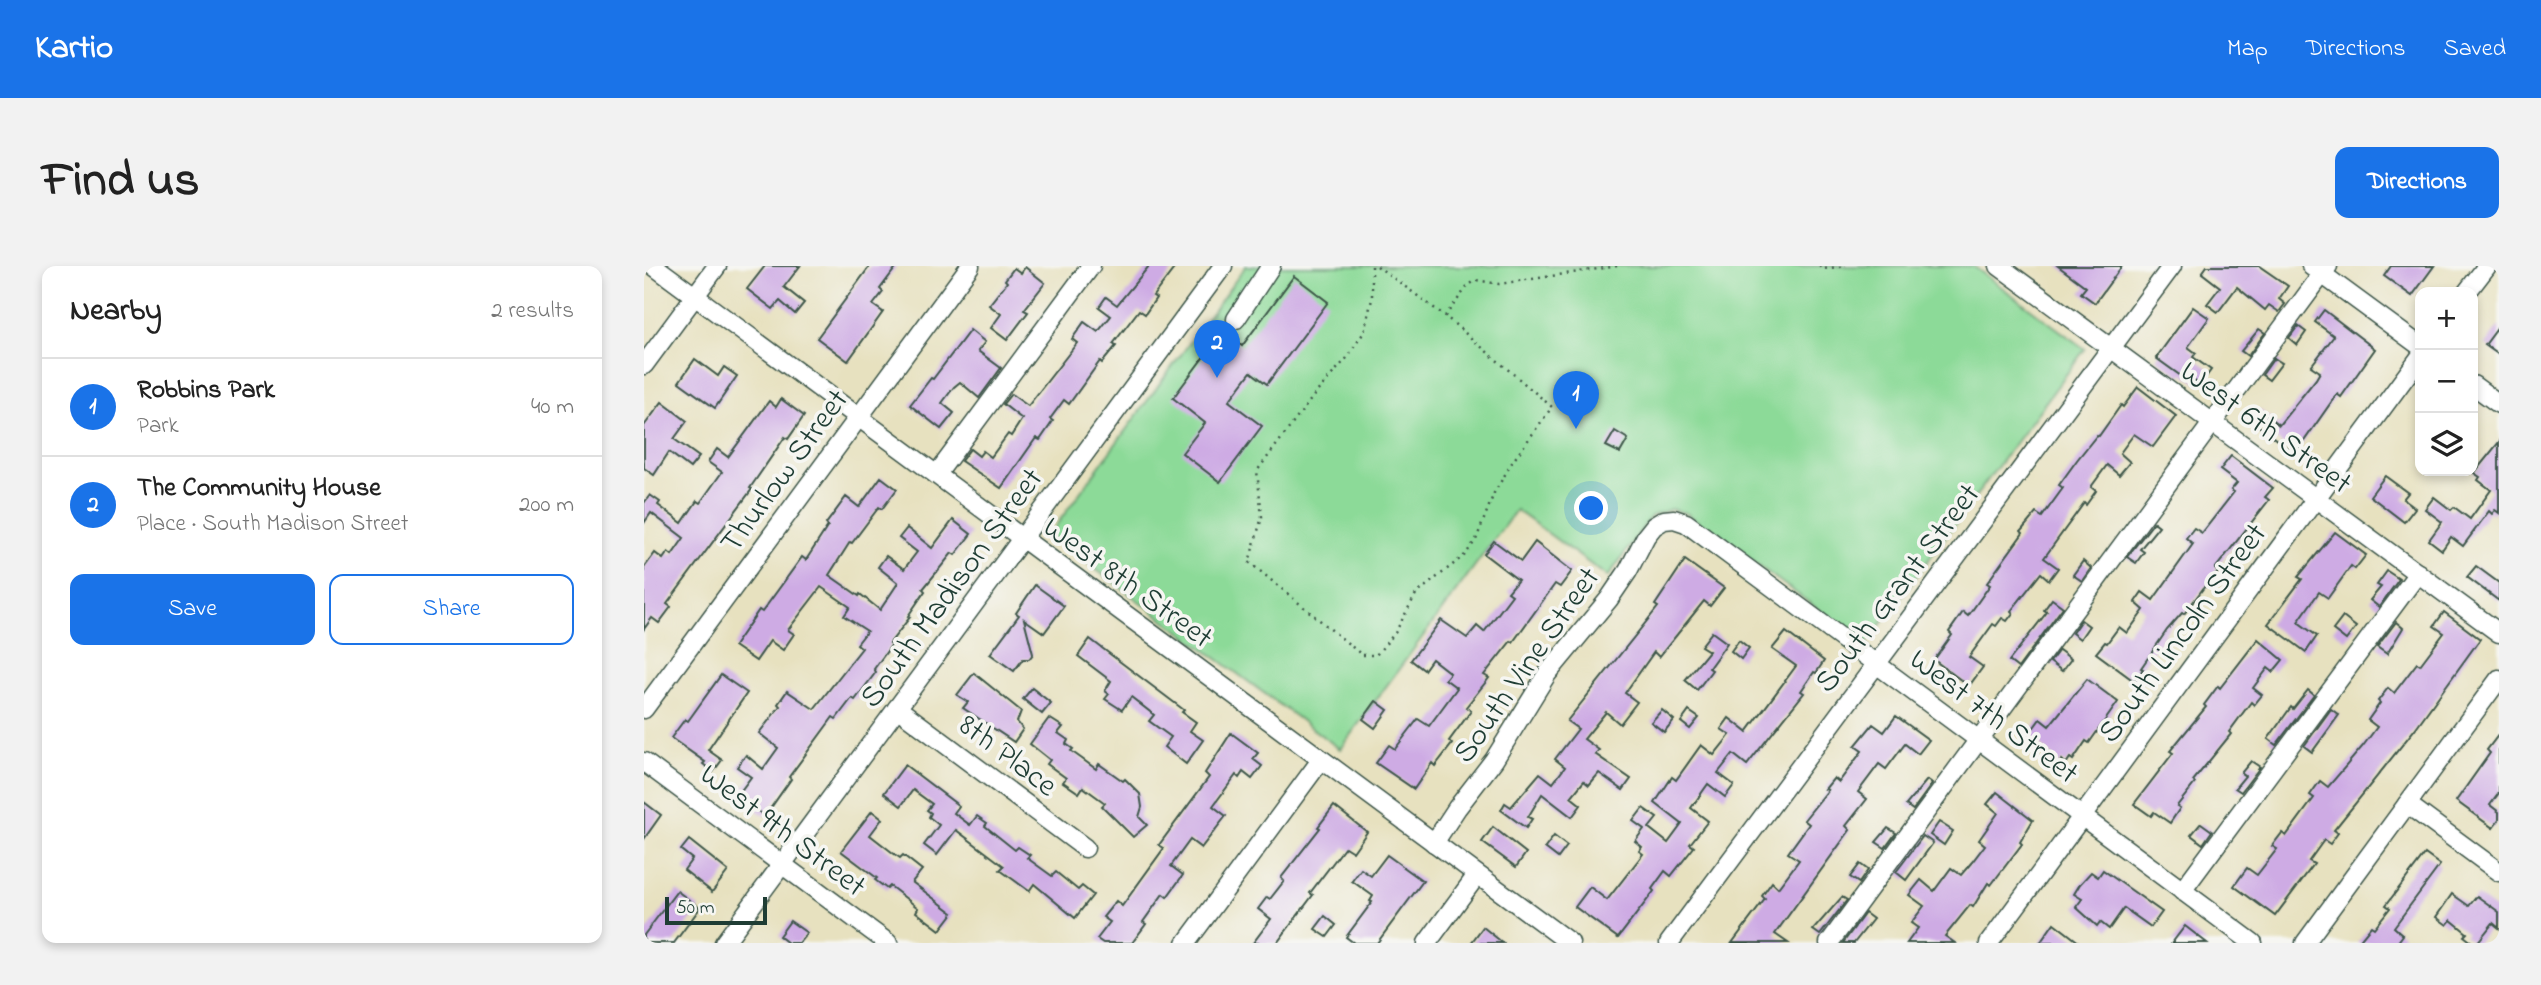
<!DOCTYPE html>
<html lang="en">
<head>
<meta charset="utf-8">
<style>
  :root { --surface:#fff; --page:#f2f2f2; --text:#222; --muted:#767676; --line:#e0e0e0; --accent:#1a73e8 }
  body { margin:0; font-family:"Indie Flower",sans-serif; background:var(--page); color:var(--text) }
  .controls { position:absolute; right:21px; top:21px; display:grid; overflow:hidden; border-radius:14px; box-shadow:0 4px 10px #0003 }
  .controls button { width:63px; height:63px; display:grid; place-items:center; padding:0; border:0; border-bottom:2px solid var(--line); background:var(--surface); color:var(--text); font:35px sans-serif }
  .scale { position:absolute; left:21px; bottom:18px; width:102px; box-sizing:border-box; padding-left:7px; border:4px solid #1f3d34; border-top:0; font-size:19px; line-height:24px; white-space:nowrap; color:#1f3d34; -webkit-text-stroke:5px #f6f6f2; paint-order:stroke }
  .you { position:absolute; left:948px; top:243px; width:24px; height:24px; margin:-18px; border:5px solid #fff; border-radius:50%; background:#1a73e8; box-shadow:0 0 0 10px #1a73e833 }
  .badge { display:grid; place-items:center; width:46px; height:46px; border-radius:50%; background:var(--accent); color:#fff; font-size:23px; font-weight:700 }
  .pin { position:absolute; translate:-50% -58px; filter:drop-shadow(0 2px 4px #0008) }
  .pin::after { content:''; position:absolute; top:37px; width:24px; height:21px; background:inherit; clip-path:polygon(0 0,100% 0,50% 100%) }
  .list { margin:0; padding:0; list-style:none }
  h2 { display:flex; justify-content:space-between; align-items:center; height:91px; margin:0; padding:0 28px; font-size:30px }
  h2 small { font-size:23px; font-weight:400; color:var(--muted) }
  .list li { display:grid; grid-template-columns:46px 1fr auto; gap:21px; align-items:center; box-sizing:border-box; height:98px; padding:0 28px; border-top:2px solid var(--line) }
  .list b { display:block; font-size:26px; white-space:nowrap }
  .list p { margin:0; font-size:23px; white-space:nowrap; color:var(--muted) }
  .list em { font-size:23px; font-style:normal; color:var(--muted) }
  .actions { display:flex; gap:14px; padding:21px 28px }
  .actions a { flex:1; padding:16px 0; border:2px solid var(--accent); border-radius:14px; text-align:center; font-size:24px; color:var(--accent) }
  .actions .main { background:var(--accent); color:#fff }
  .icon { flex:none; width:38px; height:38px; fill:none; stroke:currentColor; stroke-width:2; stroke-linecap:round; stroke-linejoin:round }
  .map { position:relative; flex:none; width:1855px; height:677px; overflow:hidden; border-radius:14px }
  header { display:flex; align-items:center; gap:42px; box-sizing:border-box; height:98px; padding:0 35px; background:var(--accent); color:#fff }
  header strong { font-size:33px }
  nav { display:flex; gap:38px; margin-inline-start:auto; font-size:24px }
  .intro { display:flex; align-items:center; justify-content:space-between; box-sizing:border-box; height:168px; padding:0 42px }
  h1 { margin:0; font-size:49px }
  .button { padding:18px 32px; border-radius:14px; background:var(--accent); color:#fff; font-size:24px; font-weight:700 }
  main { display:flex; gap:42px; padding:0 42px }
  aside { flex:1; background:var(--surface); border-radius:14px; box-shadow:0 4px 10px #0003 }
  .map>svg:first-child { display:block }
  .green { fill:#8cda98; stroke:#568c66; stroke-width:2 }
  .building { fill:#ceabe4 }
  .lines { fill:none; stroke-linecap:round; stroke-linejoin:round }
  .minor-casing { stroke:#3d5649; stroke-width:21 }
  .path { stroke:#3d5649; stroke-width:2.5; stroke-dasharray:2 5; stroke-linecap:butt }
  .minor { stroke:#fff; stroke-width:18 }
  .labels { text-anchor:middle; stroke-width:7; stroke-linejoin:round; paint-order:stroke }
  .street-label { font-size:32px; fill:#1f3d34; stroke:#f6f6f2 }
</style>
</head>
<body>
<header>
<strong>Kartio</strong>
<nav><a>Map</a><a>Directions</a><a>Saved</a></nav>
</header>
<div class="intro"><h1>Find us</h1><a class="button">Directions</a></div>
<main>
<aside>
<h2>Nearby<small>2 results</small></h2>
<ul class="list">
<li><span class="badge">1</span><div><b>Robbins Park</b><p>Park</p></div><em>40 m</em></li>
<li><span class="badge">2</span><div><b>The Community House</b><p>Place · South Madison Street</p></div><em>200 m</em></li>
</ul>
<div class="actions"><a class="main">Save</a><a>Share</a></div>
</aside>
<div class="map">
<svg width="1855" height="677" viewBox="0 0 1855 677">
  <rect width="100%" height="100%" fill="#f6f6f2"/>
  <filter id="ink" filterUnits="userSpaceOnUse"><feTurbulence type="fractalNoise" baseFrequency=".0143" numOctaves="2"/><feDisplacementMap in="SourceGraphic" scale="14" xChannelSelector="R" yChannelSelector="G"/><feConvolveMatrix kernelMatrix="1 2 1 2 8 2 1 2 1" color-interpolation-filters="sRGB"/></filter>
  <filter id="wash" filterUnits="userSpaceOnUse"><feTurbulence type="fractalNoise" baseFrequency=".00686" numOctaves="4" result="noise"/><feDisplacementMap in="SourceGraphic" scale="28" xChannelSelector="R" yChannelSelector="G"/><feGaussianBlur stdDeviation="1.57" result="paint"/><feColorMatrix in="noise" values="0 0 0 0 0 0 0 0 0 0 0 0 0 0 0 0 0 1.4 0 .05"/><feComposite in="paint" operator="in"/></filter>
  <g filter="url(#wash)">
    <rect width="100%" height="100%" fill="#e7e1bf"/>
    <!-- green -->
    <path class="green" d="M602 0H1329L1441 83 1222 378 1042 247 1027 243 1007 250 964 311 872 244 696 483 405 269Z"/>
    <g id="blocks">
      <!-- building -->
      <g class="building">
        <path d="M121 0H156L140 21 160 37 151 48 136 35 129 43 103 23Z"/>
        <path d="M226 0H253L236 23 239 26 229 39 239 46 204 95 173 72Z"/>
        <path d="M505 0H532L509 30 512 32 501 48 495 44 469 78 472 80 458 97 456 95 425 138 420 134 406 153 409 155 396 174 392 172 357 222 317 195 326 183 335 190 339 185 347 191 364 168 367 170 378 153 359 138 367 128 384 140 433 77 428 73 440 56 454 66 467 50 455 41 462 31 473 39Z"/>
        <path d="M1414 0H1478L1451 37 1437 27 1442 21Z"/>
        <path d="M1563 0H1615L1644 20 1635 33 1641 38 1635 46 1625 39 1621 44 1593 21 1574 46 1563 38 1576 21 1558 7Z"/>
        <path d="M1747 0H1790L1768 30 1740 10Z"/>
        <path d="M381 1 401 17 380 44 384 46 363 74 347 62 357 48 345 39 363 16 361 14 370 2 377 7Z"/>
        <path d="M650 10 684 36 623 118 607 106 585 135 618 160 576 216 538 187 561 157 529 132 579 65 598 80Z"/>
        <path d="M1549 41 1565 52 1544 81 1552 87 1549 91 1567 104 1556 119 1539 107 1537 110 1512 92Z"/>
        <path d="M1680 44 1731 83 1697 131 1693 128 1651 188 1607 154 1616 144 1635 159 1672 113 1676 106 1667 100 1690 70 1671 56Z"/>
        <path d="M1654 60 1662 66 1653 79 1645 72Z"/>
        <path d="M1855 60V89L1841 79Z"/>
        <path d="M1615 63 1621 67 1604 90 1597 85Z"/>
        <path d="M326 64 341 76 334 85 357 102 335 132 316 116 310 121 298 137 310 147 297 163 266 139 287 112 289 113Z"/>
        <path d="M1630 92 1638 97 1625 114 1618 109Z"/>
        <path d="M51 93 74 110 80 101 93 110 71 142 35 116Z"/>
        <path d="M1494 121 1532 150 1509 181 1490 168 1476 187 1486 196 1475 209 1463 199 1447 221 1452 225 1442 239 1440 237 1400 292 1414 302 1405 314 1397 307 1367 345 1369 347 1363 355 1358 352 1352 360 1349 358 1325 391 1339 401 1325 420 1290 394 1308 369 1305 366 1319 346 1324 350 1346 319 1343 317 1379 267 1377 265 1392 247 1398 251 1419 222 1415 219 1433 194 1453 169 1455 170 1477 139 1479 141Z"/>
        <path d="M137 133 160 150 144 173 141 171 106 222 108 223 23 338 27 341 15 357 8 352 0 363V302L11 287 19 293 24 286 28 289 40 272 7 247 0 257V237L6 229 16 236 14 239 38 257 53 235 56 237 78 206 64 196 73 183 84 191 125 135 132 141Z"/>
        <path d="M18 136 43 155 30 173 55 191 46 202 25 186 10 209 0 202V160Z"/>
        <path d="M971 165 984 173 976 187 962 180Z"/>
        <path d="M1855 176V247L1851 244 1848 248 1845 245 1819 280 1807 271 1798 284 1785 274 1798 256 1781 243 1790 231 1807 244 1810 241 1826 253 1847 224 1834 214 1836 211 1830 207Z"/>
        <path d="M1587 190 1629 222 1621 231 1625 234 1571 303 1574 306 1563 321 1561 320 1540 348 1538 347 1523 364 1497 402 1499 403 1490 415 1452 387 1461 376 1463 377 1475 361 1483 367 1500 344 1491 336 1498 326 1509 334 1549 278 1542 272 1550 262 1558 267 1590 226 1587 224 1593 217 1576 204Z"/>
        <path d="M1741 210 1764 227 1759 233 1771 242 1760 256 1726 230Z"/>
        <path d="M237 211 253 223 238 243 235 241 208 277 206 276 185 309 215 330 216 328 236 344 254 317 234 301 242 290 260 303 273 286 255 272 263 262 288 282 309 254 327 268 311 289 308 287 279 323 281 325 264 350 266 351 246 377 248 378 230 403 232 406 211 434 208 432 192 453 189 451 145 511 147 513 121 550 93 530 107 511 93 501 102 489 119 503 134 482 115 467 136 440 134 438 143 425 170 443 218 382 213 378 223 365 200 350 206 341 177 321 144 364 150 368 139 384 126 375 112 395 90 380 115 344 118 346 158 291 162 294 184 260 182 258 202 231 215 241Z"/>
        <path d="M1510 256 1515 260 1496 283 1500 286 1492 297 1483 291Z"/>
        <path d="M1691 266 1722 289 1711 303 1707 300 1684 332 1675 326 1654 356 1673 370 1662 386 1624 358 1658 313 1654 311Z"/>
        <path d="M850 275 877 295 891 276 928 305 916 321 911 318 869 376 867 375 840 409 845 412 822 441 827 445 805 475 808 478 791 500 788 497 770 523 732 497 745 479 751 483 774 453 785 460 813 422 801 413 806 407 788 393 780 404 767 394 797 354 823 372 833 360 840 366 868 329 864 326 874 314 840 288Z"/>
        <path d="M1041 294 1080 322 1066 340 1060 335 1015 391 1010 386 981 427 993 436 976 458 962 446 940 473 955 484 951 488 987 513 979 524 955 507 945 519 940 515 927 531 937 539 928 551 898 528 884 551 888 553 882 562 857 544 861 537 867 541 896 507 909 517 921 501 911 493 934 463 923 455 1014 341 1011 339Z"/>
        <path d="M1439 295 1447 302 1438 315 1429 309Z"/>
        <path d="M1832 300 1855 317V335L1823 311Z"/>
        <path d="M1743 305 1755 313 1735 341 1726 334 1737 321 1733 319Z"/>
        <path d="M391 319 420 340 400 367 380 353 389 388 385 393H379L370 405 346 388 375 349 372 347Z"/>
        <path d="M1408 333 1419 341 1374 402 1365 395 1403 346 1400 344Z"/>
        <path d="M1800 346 1836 373 1771 463 1690 564 1694 567 1686 578 1680 574 1665 595 1670 598 1631 650 1590 620 1603 602 1613 609 1633 583 1628 580 1638 567 1642 570 1670 532 1666 529 1676 515 1684 521 1719 480 1733 461 1724 454 1736 437 1734 435 1744 422 1750 427 1773 397 1776 399 1800 367 1790 360Z"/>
        <path d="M1699 351 1712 361 1702 374 1689 364Z"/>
        <path d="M1437 354 1445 360 1436 373 1428 367Z"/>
        <path d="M1752 356 1759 362 1743 388 1733 381Z"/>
        <path d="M1068 366 1083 377 1065 402 1068 404 1053 424 1041 414 1065 385 1057 380Z"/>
        <path d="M1142 366 1180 395 1172 407 1170 406 1157 425 1160 427 1103 499 1089 488 1074 507 1090 519 1081 531 1064 518 1047 542 1064 555 1046 578 1050 581 1027 610 1021 605 1008 623 1010 625 974 672 931 641 946 621 963 634 999 588 995 585 998 581 991 575 1000 563 989 555 999 542 1013 552 1005 562 1024 577 1038 558 1011 537 1028 511 1032 514 1057 479 1070 489 1086 469 1077 463 1085 452 1103 466 1152 400 1128 383Z"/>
        <path d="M446 373 540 444 538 446 552 456 546 465 559 474 542 498 520 481 527 471 505 455 510 449 487 431 478 444 461 433 465 428 461 425 467 415 434 390Z"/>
        <path d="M1614 373 1639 394 1629 406 1624 402 1609 422 1618 429 1610 439 1607 436 1585 466 1587 468 1549 515 1551 517 1533 540 1536 542 1526 557 1510 546 1507 550 1490 538 1529 487 1526 485 1562 441 1560 439 1574 420 1576 422Z"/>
        <path d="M1095 374 1105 382 1097 393 1087 385Z"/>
        <path d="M1415 384 1427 393 1418 405 1406 396Z"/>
        <path d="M330 407 377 445 373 456 379 463 370 476 319 442 324 436 313 429Z"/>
        <path d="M77 409 103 427 64 484 78 494 69 506 59 498 61 496 27 472 41 453 44 455Z"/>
        <path d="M1443 413 1474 436 1445 477 1442 475 1429 494 1426 492 1422 498 1418 494 1414 499 1406 493 1408 489 1385 468 1396 453 1405 460Z"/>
        <path d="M388 422 407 437 398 448 379 433Z"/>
        <path d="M1664 424 1670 429 1632 479 1624 473 1647 441 1649 443Z"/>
        <path d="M732 435 744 444 731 462 719 453Z"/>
        <path d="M1687 443 1695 449 1668 486 1660 480Z"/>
        <path d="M1018 444 1030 454 1020 466 1007 456Z"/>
        <path d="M1045 445 1055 452 1046 463 1037 456Z"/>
        <path d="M1252 450 1285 474 1274 488 1261 478 1242 503 1235 498 1214 526 1223 533 1202 560 1206 564 1131 668 1144 677H1088L1121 633 1118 630 1128 616 1134 622 1155 594 1144 587 1165 558 1160 554 1184 524 1181 523 1190 512 1195 516 1218 485 1211 480 1229 458 1240 466Z"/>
        <path d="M405 452 419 461 414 467 424 474 422 478 429 483 427 485 452 503 455 498 479 515 481 513 496 528 498 541 495 551 503 559 489 571 458 540 461 537 439 521 435 527 419 516 422 512 403 498 406 494 386 478Z"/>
        <path d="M587 467 614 487 609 493 618 500 608 513 599 506 595 512 592 509 569 540 582 550 557 582 546 574 527 600 539 609 523 631 519 628 499 656 502 658 488 677H459L453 673 466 656 459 651 472 635 478 640 520 582 515 579 565 511 561 507Z"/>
        <path d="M1855 468V527L1846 539 1855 546V554L1849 562 1812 535 1846 487 1843 484Z"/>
        <path d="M1607 495 1616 501 1597 526 1591 522 1601 510 1597 507Z"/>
        <path d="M261 499 315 540 310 547 326 559 333 550 343 557 341 560 371 584 374 581 386 589 383 592 408 610 412 606 434 624 438 620 449 629 431 652 390 618 385 625 356 604 360 600 312 564 293 589 280 579 295 559 285 551 287 547 283 544 288 538 269 524 257 540 240 527Z"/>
        <path d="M1283 514 1288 518 1269 544 1262 539Z"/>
        <path d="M1353 526 1389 554 1376 576 1378 578 1347 619 1344 617 1329 641 1326 639 1301 670 1311 677H1263L1274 662 1267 657 1280 640 1265 629 1277 614 1290 625 1307 602 1317 609 1328 596 1341 579 1335 574 1354 547 1343 538Z"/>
        <path d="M0 536 17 549 0 573Z"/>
        <path d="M690 540 723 566 709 586 701 581 666 627 669 629 633 677H609L627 653 614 643 623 631 626 633 640 615 637 612 676 562 674 561Z"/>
        <path d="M228 545 238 553 226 569 249 587 256 592 259 589 278 604 268 616 309 647 296 664 272 646 274 642 264 634 246 620 243 623 231 614 233 612 197 585Z"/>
        <path d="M1295 556 1309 565 1300 579 1286 569Z"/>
        <path d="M1557 557 1568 565 1559 578 1547 569Z"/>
        <path d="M849 561 882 587 872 601 838 576Z"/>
        <path d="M1244 562 1252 567 1241 582 1232 576Z"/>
        <path d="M910 570 923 580 914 592 901 582Z"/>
        <path d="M1279 570 1289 577 1262 614 1252 606Z"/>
        <path d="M45 574 84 605 68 626 40 604 48 593 37 584Z"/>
        <path d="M1781 588 1796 599 1750 661 1759 669 1753 677H1713L1727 660 1730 662 1746 642 1742 639Z"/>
        <path d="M743 589 779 615 733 677H710L702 671 728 636 726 635 729 630 708 615 717 603 727 610Z"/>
        <path d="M1216 598 1224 604 1215 617 1206 611Z"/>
        <path d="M1459 604 1518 646 1507 661 1480 642 1465 663 1456 656 1453 660 1432 641 1438 633 1430 628 1436 618 1447 606 1454 611Z"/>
        <path d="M33 625 56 642 30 677H0V669Z"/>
        <path d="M1808 628 1825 640 1833 630 1855 646V662L1849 657 1833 677H1829L1820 670 1823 667 1807 654 1803 659 1792 651Z"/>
        <path d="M1198 631 1203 634 1176 669 1169 664Z"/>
        <path d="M1221 647 1229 653 1210 677H1199Z"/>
        <path d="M681 650 692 659 683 671 671 663Z"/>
        <path d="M146 655 163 667 155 677H144L135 670Z"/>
        <path d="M1410 657 1436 677H1396Z"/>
        <path d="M1541 660 1563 677H1528Z"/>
        <path d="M839 661 859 677H827Z"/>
      </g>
    </g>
  </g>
  <g filter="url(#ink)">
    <use href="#blocks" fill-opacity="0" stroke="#3d5649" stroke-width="2"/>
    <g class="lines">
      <!-- minor casing -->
      <g class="minor-casing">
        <g id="minor">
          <path d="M10 0 926 677"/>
          <path d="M1355 0 1855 367"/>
          <path d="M1667 0 1776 80"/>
          <path d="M1823 26 1843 0"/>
          <path d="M592 53 627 0"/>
          <path d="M0 99 73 0"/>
          <path d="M1829 119 1855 138"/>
          <path d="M293 208 447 0"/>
          <path d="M253 442 441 582"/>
          <path d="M0 443 326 0"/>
          <path d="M0 496 244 677"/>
          <path d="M1763 538 1855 606"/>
          <path d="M790 577 813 542 850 494 903 408 965 333 984 305 1002 270 1010 260 1020 254 1030 253 1042 257 1609 677"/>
          <path d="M1538 625 1774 307"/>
          <path d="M80 677 579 0"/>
          <path d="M542 677 677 494"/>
          <path d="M783 677 833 609"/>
          <path d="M1025 677 1528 0"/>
          <path d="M1185 677 1684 0"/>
          <path d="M1345 677 1776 91"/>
          <path d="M1661 677 1855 413"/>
        </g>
      </g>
      <!-- path -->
      <g class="path">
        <path d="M728 0V33L720 66 703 92 671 128 613 205 618 251 605 296 718 389H732L751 367 772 328 821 289 832 274 850 227 869 195 908 141 801 50"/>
        <path d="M733 0 801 50 824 20 832 14 855 18 974 0"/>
        <path d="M1175 0 1179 3 1202 0"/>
      </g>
      <!-- minor -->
      <use href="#minor" class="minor"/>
    </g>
  </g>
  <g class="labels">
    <!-- street labels -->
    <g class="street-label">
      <text transform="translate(1623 160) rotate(36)" y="11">West 6th Street</text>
      <text transform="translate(139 204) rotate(-54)" y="11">Thurlow Street</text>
      <text transform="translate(485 315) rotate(36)" y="11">West 8th Street</text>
      <text transform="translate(306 321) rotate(-54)" y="11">South Madison Street</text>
      <text transform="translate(1252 321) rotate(-53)" y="11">South Grant Street</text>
      <text transform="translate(1537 366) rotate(-54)" y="11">South Lincoln Street</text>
      <text transform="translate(881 398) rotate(-55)" y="11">South Vine Street</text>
      <text transform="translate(1351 449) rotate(37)" y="11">West 7th Street</text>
      <text transform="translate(365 488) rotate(37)" y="11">8th Place</text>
      <text transform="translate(140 563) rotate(37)" y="11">West 9th Street</text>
    </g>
  </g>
</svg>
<div class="controls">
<button>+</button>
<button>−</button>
<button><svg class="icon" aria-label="layers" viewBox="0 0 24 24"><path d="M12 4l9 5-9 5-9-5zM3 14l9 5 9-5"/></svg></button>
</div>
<div class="scale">50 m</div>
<div class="you"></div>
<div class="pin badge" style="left:932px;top:163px">1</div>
<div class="pin badge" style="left:573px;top:112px">2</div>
</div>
</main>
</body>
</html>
